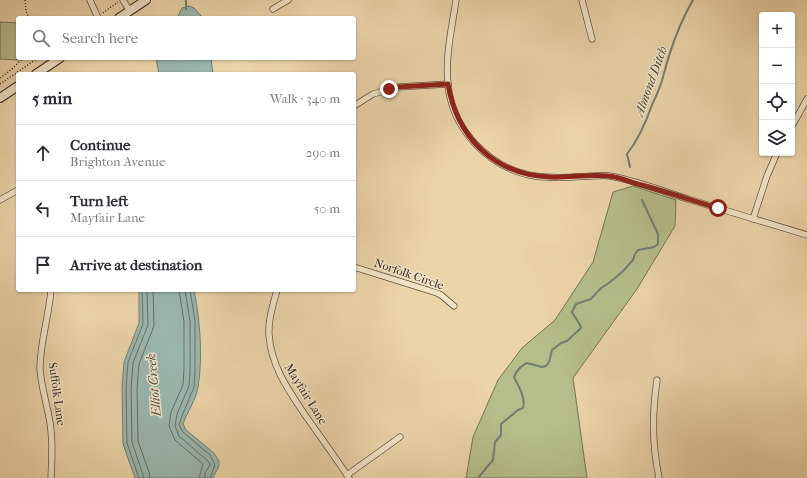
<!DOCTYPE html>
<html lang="en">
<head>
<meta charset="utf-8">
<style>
  :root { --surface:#fff; --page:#f7f7f7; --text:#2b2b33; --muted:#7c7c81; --line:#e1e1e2 }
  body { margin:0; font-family:"IM FELL French Canon",serif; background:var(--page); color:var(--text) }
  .controls { position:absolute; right:12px; top:12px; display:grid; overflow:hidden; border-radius:4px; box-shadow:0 1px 3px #0004 }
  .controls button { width:36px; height:36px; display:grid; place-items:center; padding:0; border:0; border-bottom:1px solid var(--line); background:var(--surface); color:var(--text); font:20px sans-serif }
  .stop { position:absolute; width:12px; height:12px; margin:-9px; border:3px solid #8f2418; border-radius:50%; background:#fff }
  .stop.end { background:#8f2418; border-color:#fff; box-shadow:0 1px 4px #0008 }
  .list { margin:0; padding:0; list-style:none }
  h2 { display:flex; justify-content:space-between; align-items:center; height:52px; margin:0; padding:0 16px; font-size:17px }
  h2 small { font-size:13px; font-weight:400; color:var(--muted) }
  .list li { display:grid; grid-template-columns:26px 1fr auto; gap:12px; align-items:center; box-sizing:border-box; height:56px; padding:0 16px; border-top:1px solid var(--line) }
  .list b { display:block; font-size:15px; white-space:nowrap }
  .list p { margin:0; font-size:13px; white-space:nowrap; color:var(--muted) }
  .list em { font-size:13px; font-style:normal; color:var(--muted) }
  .icon { flex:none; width:22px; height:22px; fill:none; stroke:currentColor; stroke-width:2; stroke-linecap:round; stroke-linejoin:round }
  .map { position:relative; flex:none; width:807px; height:478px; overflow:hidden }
  .search { position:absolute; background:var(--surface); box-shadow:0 1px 3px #0004; left:16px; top:16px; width:340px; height:44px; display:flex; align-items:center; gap:10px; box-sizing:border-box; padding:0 14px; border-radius:4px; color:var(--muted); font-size:15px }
  .panel { position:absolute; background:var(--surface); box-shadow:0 1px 3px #0004; left:16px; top:72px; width:340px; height:220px; border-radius:4px }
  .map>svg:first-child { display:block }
  .green { fill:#b5bd89; stroke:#757355 }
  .water { fill:#99b7af; stroke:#717e76 }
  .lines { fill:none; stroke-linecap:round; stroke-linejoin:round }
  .shore { stroke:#677068; stroke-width:1 }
  .stream { stroke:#717e76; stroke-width:2 }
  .street-casing { stroke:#625443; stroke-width:7 }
  .secondary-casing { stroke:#352921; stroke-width:10 }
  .path { stroke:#352921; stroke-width:1.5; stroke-dasharray:1 2; stroke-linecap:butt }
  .street { stroke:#f2e3c6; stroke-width:5.5 }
  .secondary { stroke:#f2e3c6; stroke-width:8 }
  .route { stroke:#8f2418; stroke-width:5 }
  .labels { text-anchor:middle; stroke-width:3; stroke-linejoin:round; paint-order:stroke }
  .street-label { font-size:12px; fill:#352921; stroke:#f2e3c6 }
  .water-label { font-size:13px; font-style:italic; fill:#4e4c44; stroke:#f2e3c6 }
</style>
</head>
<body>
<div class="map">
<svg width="807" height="478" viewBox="0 0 807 478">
  <rect width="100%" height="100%" fill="#ebd4a8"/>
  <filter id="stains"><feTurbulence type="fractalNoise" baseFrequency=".005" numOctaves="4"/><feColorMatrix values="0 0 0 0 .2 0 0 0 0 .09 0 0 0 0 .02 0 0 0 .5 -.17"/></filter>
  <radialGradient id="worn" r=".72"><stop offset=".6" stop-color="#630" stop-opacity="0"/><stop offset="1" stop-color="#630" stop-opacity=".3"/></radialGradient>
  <!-- green -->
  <g class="green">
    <path d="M0 22 18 23V58H20V60L0 59Z"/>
    <path d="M633 186 676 200 675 226 637 289 573 378 587 478H466L473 437 498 380 522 348 555 320 593 262 613 192Z"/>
  </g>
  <!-- water -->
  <g class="water">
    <path d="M189 6 194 8 203 18H177L182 8Z"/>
    <path d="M156 58H211L213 74H159Z"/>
    <path d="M139 290H194C200 319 203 357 198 387 196 400 187 412 183 424L186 430 214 453 219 461V466L213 478H135L123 444 122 388 124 362 139 323Z"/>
  </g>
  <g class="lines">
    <!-- shore -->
    <g class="shore">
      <path d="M179 290 184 322V369L183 385 171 412 169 426 175 440 203 464 199 478"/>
      <path d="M185 290 190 321V370L189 386 177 414 175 426 179 436 209 462 210 465 205 473V478"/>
      <path d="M190 290 195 321V370L194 387 182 416 179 425 183 432 210 455 215 465 210 478"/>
      <path d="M139 478 127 443 126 389 128 362 143 324 142 290"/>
      <path d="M144 478 132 442 131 389 133 363 148 325 147 290"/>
      <path d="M150 478 149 472 138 441 137 389 139 364 154 326 153 290"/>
    </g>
    <!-- stream -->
    <g class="stream">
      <path d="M186 0V9"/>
      <path d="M630 167 627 154C638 140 646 122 652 105 656 96 661 86 663 77 670 50 679 24 693 0"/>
      <path d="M478 478 493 460 495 442 501 435V424L518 410 523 408C526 398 518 385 514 377 517 370 520 366 527 363L542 367 546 366 549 362 552 350 561 343 567 341 581 328C580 323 575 318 572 312L576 304 591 299 601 288 609 283 622 272 633 260 635 254 638 250 654 247 658 244V234L642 200"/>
    </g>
    <!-- street casing -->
    <g class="street-casing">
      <g id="street">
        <path d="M90 0 98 18"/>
        <path d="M123 0 130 11"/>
        <path d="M456 0C452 27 445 57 448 84 452 130 490 169 535 176 554 179 573 177 592 176 598 176 604 175 610 176 638 181 665 192 691 200 730 212 768 223 807 235"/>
        <path d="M582 0 592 39"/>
        <path d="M273 9 288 0"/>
        <path d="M354 106 373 94 398 87 448 84"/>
        <path d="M792 126 807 99"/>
        <path d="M0 200 18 190"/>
        <path d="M753 219 767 176 777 153"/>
        <path d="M354 267 437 293 441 295 454 306"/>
        <path d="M51 290C49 316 40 342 40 369 41 385 46 401 49 417 53 437 52 457 51 478"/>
        <path d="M277 290C273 305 268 320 269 335 271 366 289 391 305 415 320 436 335 457 349 478"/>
        <path d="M657 380C652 415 652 443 659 478"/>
        <path d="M347 475 400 437"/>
      </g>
    </g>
    <!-- secondary casing -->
    <g class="secondary-casing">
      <g id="secondary">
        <path d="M119 18 146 0"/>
        <path d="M36 74 60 58"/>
        <path d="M0 98 18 86"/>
      </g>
    </g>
    <!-- path -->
    <g class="path">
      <path d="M25 0 26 11 29 18"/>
      <path d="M103 13 118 2"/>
      <path d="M0 78 12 69 23 58"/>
      <path d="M0 84 38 58"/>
    </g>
    <!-- street -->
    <use href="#street" class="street"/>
    <!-- secondary -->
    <use href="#secondary" class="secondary"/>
  </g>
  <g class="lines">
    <!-- route -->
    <path class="route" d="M389 89 398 87 448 84C457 138 495 175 550 177 569 178 589 174 608 176 616 176 626 180 634 183 662 190 690 200 718 208"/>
  </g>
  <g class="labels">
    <!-- street labels -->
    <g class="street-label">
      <text transform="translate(409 274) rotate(19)" y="4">Norfolk Circle</text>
      <text transform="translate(57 394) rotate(82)" y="4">Suffolk Lane</text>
      <text transform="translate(306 394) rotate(58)" y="4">Mayfair Lane</text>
    </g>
    <!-- water labels -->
    <g class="water-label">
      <text transform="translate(650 81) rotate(-70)" y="5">Almond Ditch</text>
      <text transform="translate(153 385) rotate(-95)" y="5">Elliot Creek</text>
    </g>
  </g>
  <rect width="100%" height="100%" filter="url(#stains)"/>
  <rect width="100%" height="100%" fill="url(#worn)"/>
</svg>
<div class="controls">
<button>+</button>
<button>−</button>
<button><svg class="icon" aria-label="locate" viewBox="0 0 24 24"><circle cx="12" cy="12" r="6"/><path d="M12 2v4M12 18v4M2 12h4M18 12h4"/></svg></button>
<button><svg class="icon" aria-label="layers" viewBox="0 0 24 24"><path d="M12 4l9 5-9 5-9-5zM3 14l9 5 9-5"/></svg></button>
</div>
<div class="stop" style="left:718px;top:208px"></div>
<div class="stop end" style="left:389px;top:89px"></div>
<div class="search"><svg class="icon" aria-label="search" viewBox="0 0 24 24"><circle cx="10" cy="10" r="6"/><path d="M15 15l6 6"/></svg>Search here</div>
<section class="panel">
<h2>5 min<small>Walk · 340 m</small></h2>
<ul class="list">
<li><svg class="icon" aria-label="ahead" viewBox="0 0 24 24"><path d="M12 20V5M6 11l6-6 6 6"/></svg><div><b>Continue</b><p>Brighton Avenue</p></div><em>290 m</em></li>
<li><svg class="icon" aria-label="left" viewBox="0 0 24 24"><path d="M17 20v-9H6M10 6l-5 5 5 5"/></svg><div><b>Turn left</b><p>Mayfair Lane</p></div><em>50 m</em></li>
<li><svg class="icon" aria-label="arrive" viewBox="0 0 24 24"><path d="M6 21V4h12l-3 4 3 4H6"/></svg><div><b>Arrive at destination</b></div></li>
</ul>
</section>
</div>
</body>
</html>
